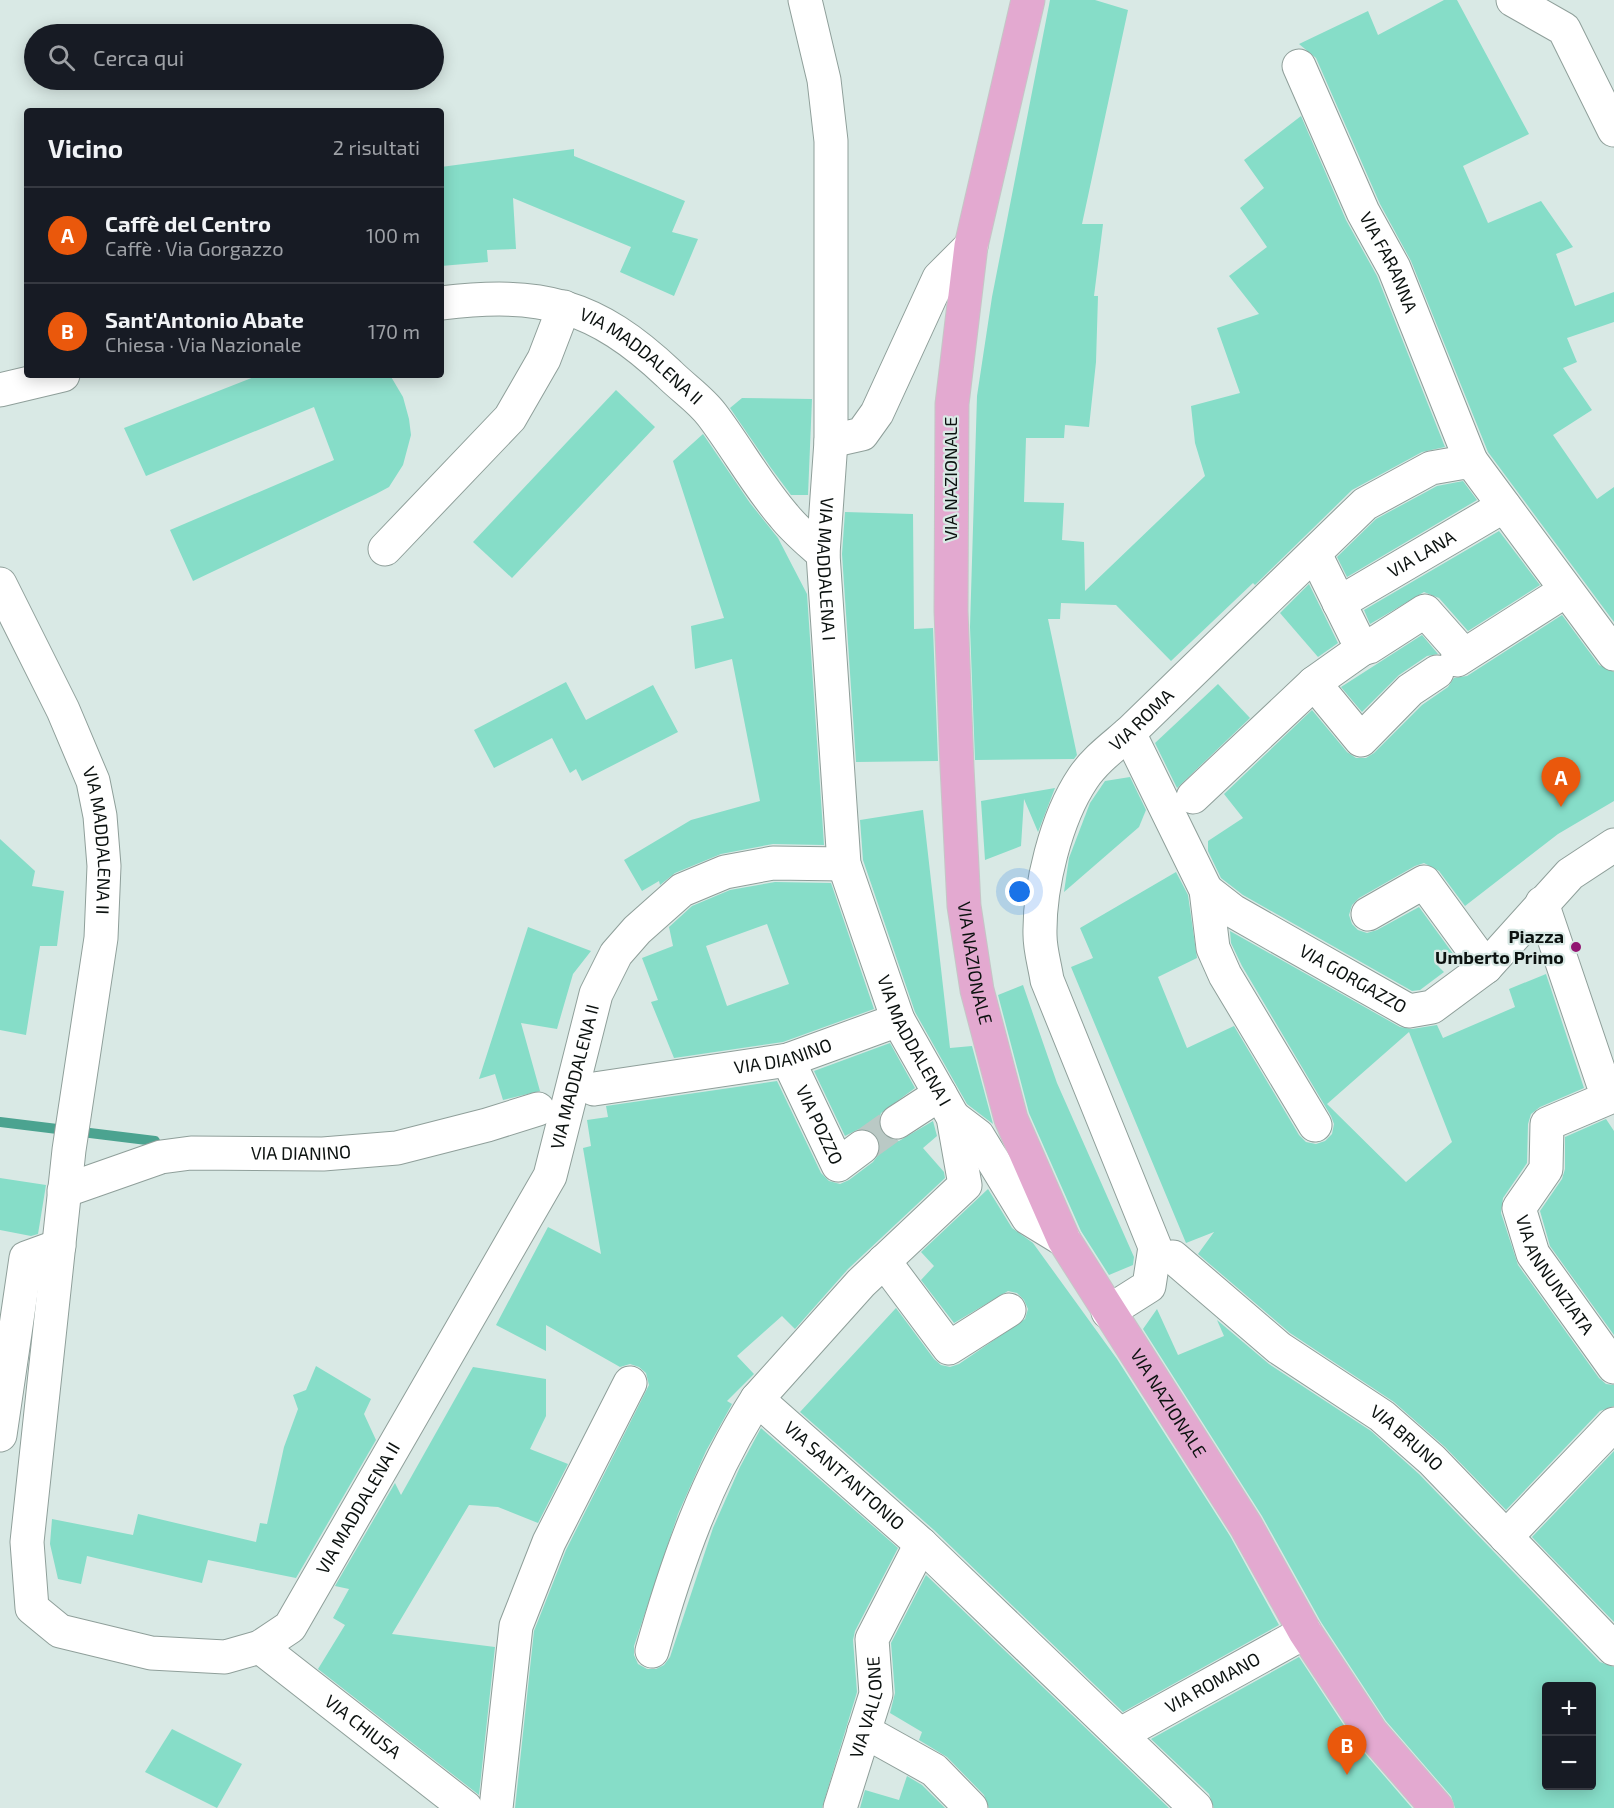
<!DOCTYPE html>
<html lang="it">
<head>
<meta charset="utf-8">
<style>
  :root { --surface:#171b24; --page:#242831; --text:#f1f3f6; --muted:#9ea1a6; --line:#363941; --accent:#ea580c }
  body { margin:0; font-family:"Exo 2",sans-serif; background:var(--page); color:var(--text) }
  .controls { position:absolute; right:18px; bottom:18px; display:grid; overflow:hidden; border-radius:6px; box-shadow:0 3px 15px #0003 }
  .controls button { width:54px; height:54px; display:grid; place-items:center; padding:0; border:0; border-bottom:2px solid var(--line); background:var(--surface); color:var(--text); font:30px sans-serif }
  .you { position:absolute; left:1020px; top:892px; width:21px; height:21px; margin:-15px; border:4px solid #fff; border-radius:50%; background:#1a73e8; box-shadow:0 0 0 9px #1a73e833 }
  .badge { display:grid; place-items:center; width:39px; height:39px; border-radius:50%; background:var(--accent); color:#fff; font-size:20px; font-weight:700 }
  .pin { position:absolute; translate:-50% -50px; filter:drop-shadow(0 2px 3px #0008) }
  .pin::after { content:''; position:absolute; top:32px; width:21px; height:18px; background:inherit; clip-path:polygon(0 0,100% 0,50% 100%) }
  .list { margin:0; padding:0; list-style:none }
  h2 { display:flex; justify-content:space-between; align-items:center; height:78px; margin:0; padding:0 24px; font-size:26px }
  h2 small { font-size:20px; font-weight:400; color:var(--muted) }
  .list li { display:grid; grid-template-columns:39px 1fr auto; gap:18px; align-items:center; box-sizing:border-box; height:96px; padding:0 24px; border-top:2px solid var(--line) }
  .list b { display:block; font-size:22px; white-space:nowrap }
  .list p { margin:0; font-size:20px; white-space:nowrap; color:var(--muted) }
  .list em { font-size:20px; font-style:normal; color:var(--muted) }
  .icon { flex:none; width:33px; height:33px; fill:none; stroke:currentColor; stroke-width:2; stroke-linecap:round; stroke-linejoin:round }
  .map { position:relative; flex:none; width:1614px; height:1808px; overflow:hidden }
  .search { position:absolute; background:var(--surface); box-shadow:0 3px 15px #0003; left:24px; top:24px; width:420px; height:66px; display:flex; align-items:center; gap:15px; box-sizing:border-box; padding:0 21px; border-radius:33px; color:var(--muted); font-size:22px }
  .panel { position:absolute; background:var(--surface); box-shadow:0 3px 15px #0003; left:24px; top:108px; width:420px; height:270px; border-radius:6px }
  .map>svg:first-child { display:block }
  .lines { fill:none; stroke-linecap:round; stroke-linejoin:round }
  .stream { stroke:#4ba390; stroke-width:10 }
  .building { fill:#86ddc8; fill-rule:evenodd }
  .minor-tunnel { stroke:#bac9c5; stroke-width:33; stroke-dasharray:33 16; stroke-linecap:butt }
  .minor-casing { stroke:#8f9f9a; stroke-width:35 }
  .major-casing { stroke:#c5c6c6; stroke-width:35 }
  .minor { stroke:#fff; stroke-width:33 }
  .major { stroke:#e3a9d0; stroke-width:33 }
  .poi-dot { fill:#921672; stroke:#d9e9e5; stroke-width:2 }
  .labels { text-anchor:middle; stroke-width:4.5; stroke-linejoin:round; paint-order:stroke }
  .street-label { font-size:18px; fill:#0c1210; stroke:#d9e9e5 }
  .poi-label { font-size:18px; font-weight:bold; fill:#0c1210; stroke:#d9e9e5; text-anchor:end }
</style>
</head>
<body>
<div class="map">
<svg width="1614" height="1808" viewBox="0 0 1614 1808">
  <rect width="100%" height="100%" fill="#d9e9e5"/>
  <g class="lines">
    <!-- stream -->
    <path class="stream" d="M0 1122 155 1141"/>
  </g>
  <!-- building -->
  <g class="building">
    <path d="M1050 0H1095L1128 10 1082 224H1103L1094 296H1098L1096 362 1089 427 1065 425 1064 438H1026L1024 502 1064 503 1062 540 1084 542 1085 591 1205 476 1195 443 1191 406 1240 393 1217 328 1259 314 1229 276 1267 247 1240 208 1264 188 1244 160 1301 116 1346 220 1377 276 1445 447 1422 452 1352 490 1255 585 1253 583 1171 661 1116 605 1061 603 1060 619H1048L1077 755 1074 759 975 760 970 627 977 396 992 297Z"/>
    <path d="M1444 0H1457L1529 134 1463 166 1488 223 1541 201 1573 247 1556 254 1575 306 1614 292V322L1567 338 1577 362 1563 368 1592 410 1553 435 1597 499 1614 487V622L1488 452 1411 261 1380 204 1316 58 1299 44 1368 11 1378 35Z"/>
    <path d="M574 149V156L685 201 672 232 698 239 674 296 620 272 631 247 513 198 516 249 487 250 488 262 441 266V167Z"/>
    <path d="M259 375H390L403 397 409 419 411 435 403 465 389 487 376 494 193 581 170 530 334 460 314 407 146 476 124 428Z"/>
    <path d="M616 390 655 427 512 578 473 542Z"/>
    <path d="M742 398 812 399 808 495H791L771 468 730 408Z"/>
    <path d="M703 434 750 503 778 538 807 594 824 845 773 844 721 854 675 873 660 885 659 881 642 891 624 860 691 820 760 801 732 659 695 669 691 626 724 618 673 461Z"/>
    <path d="M1463 481 1477 500 1347 577 1337 557 1376 519 1437 486Z"/>
    <path d="M845 512 913 514 914 629 933 628 938 761 856 762 842 554Z"/>
    <path d="M1499 531 1540 585 1468 631 1439 598 1424 592 1370 624 1364 610Z"/>
    <path d="M1309 584 1338 643 1318 657 1280 613Z"/>
    <path d="M1562 615 1599 665 1614 672V801L1558 834 1465 906 1439 871 1424 863 1415 866 1359 898 1352 905 1349 915 1352 924 1358 930 1367 933 1377 930 1419 907 1454 955 1438 966 1444 972 1420 990 1412 991 1243 895 1221 878 1208 851V841L1243 818 1224 794 1312 710 1347 752 1356 758H1366L1374 753 1422 705 1448 687 1454 678 1467 676Z"/>
    <path d="M1422 635 1438 654 1427 656 1399 675 1362 712 1341 687Z"/>
    <path d="M566 682 586 720 653 685 678 732 582 781 576 769 570 773 552 738 494 768 474 730Z"/>
    <path d="M1218 684 1250 718 1177 788 1155 743Z"/>
    <path d="M1130 777 1146 810 1139 827 1064 892 1069 858 1090 803 1105 781Z"/>
    <path d="M1055 788 1038 832 1024 799 1021 846 985 860 981 801Z"/>
    <path d="M923 810 950 1048 972 1046 993 1124 967 1104 915 1012 863 860 860 820Z"/>
    <path d="M0 839 35 871 32 886 64 891 57 946H40L26 1035 0 1030Z"/>
    <path d="M1176 872 1188 895 1197 958 1158 977 1187 1048 1234 1026 1299 1135 1306 1142 1316 1144 1325 1141 1332 1134 1334 1124 1331 1116 1242 966 1231 943 1230 931 1400 1027 1412 1029 1437 1025 1443 1038 1515 1007 1509 989 1546 974 1584 1088 1540 1107 1531 1114 1528 1124 1527 1163 1503 1198 1501 1213 1518 1265 1599 1378 1606 1384 1614 1385V1406L1600 1411 1506 1510 1445 1447 1394 1402 1290 1333 1198 1254 1214 1232 1186 1243 1071 967 1093 958 1080 928ZM1409 1032 1452 1142 1406 1182 1327 1104Z"/>
    <path d="M775 882 831 883 874 1009 783 1042 674 1058 651 1002 658 1000 642 958 673 946 669 927 692 906 730 890ZM767 924 789 984 727 1006 706 946Z"/>
    <path d="M528 927 591 951 573 974 557 1029 521 1023 540 1091 503 1100 495 1074 479 1079Z"/>
    <path d="M1023 985 1057 1083 1134 1257 1133 1265 1109 1275 1081 1231 1029 1113 998 995Z"/>
    <path d="M890 1043 915 1088 881 1113 878 1122 881 1132 888 1138 899 1141 933 1121 937 1136 923 1148 944 1172 945 1178 848 1269 795 1329 782 1316 737 1356 754 1374 727 1401 732 1404 706 1451 678 1514 634 1646V1655L638 1664 647 1669H656L664 1665 670 1657 713 1528 740 1467 761 1428 898 1548 855 1631 853 1640 857 1692 822 1808H515L534 1631 566 1550 649 1385 646 1373 639 1367 630 1364 620 1367 546 1325V1351L496 1325 548 1227 601 1254 583 1148 591 1146 587 1120 608 1117 606 1106 777 1081 821 1173 829 1181 840 1184 849 1180 873 1162 879 1154 880 1144 877 1135 869 1130 859 1129 845 1136 814 1071Z"/>
    <path d="M1606 1119 1614 1131V1335L1550 1246 1540 1211 1562 1179 1565 1169V1137Z"/>
    <path d="M0 1178 46 1185 38 1234 31 1236 0 1230Z"/>
    <path d="M988 1189 1012 1228 1033 1243 1117 1359 1230 1536 1279 1625 1123 1712 934 1530 800 1412 896 1308 934 1359 941 1365 950 1367 959 1364 1025 1319 1028 1309 1024 1300 1017 1293 1008 1291 954 1323 921 1280 934 1266 921 1252Z"/>
    <path d="M1157 1309 1178 1355 1224 1336 1217 1320 1269 1364 1371 1431 1419 1474 1600 1662 1614 1667V1808H1455L1451 1796 1386 1721 1321 1622 1262 1516 1143 1329ZM1546 1686H1592V1785H1546Z"/>
    <path d="M316 1366 371 1399 364 1414 376 1440 296 1578 208 1560 202 1583 87 1556 81 1584 58 1579 50 1544 52 1519 133 1535 138 1514 256 1542 260 1523 267 1524 284 1447 298 1409 293 1395 306 1390Z"/>
    <path d="M473 1367 546 1379V1416L530 1449 568 1464 538 1523 498 1507 469 1505 392 1634 495 1647 479 1795 318 1669 345 1625 333 1618 349 1589 335 1586 395 1483 401 1495Z"/>
    <path d="M1614 1451V1622L1532 1537Z"/>
    <path d="M926 1575 1169 1808H989L984 1795 947 1757 919 1740 922 1732 890 1713 895 1693 891 1643Z"/>
    <path d="M1299 1657 1355 1742 1412 1808H1214L1209 1794 1151 1739Z"/>
    <path d="M172 1729 242 1764 217 1808 145 1772Z"/>
    <path d="M907 1776 922 1785 945 1808H860L865 1790 899 1800Z"/>
  </g>
  <g class="lines">
    <!-- minor-tunnel -->
    <path class="minor-tunnel" d="M862 1147 897 1122"/>
    <!-- minor casing -->
    <g class="minor-casing">
      <g id="minor">
        <path id="s1" d="M805 0 824 80 831 141V441L823 554 844 864 898 1020 953 1117 965 1185 861 1283 757 1399 921 1544 1196 1808"/>
        <path d="M1513 0 1564 29 1614 130"/>
        <path id="s2" d="M1299 66 1363 212 1394 268 1471 461"/>
        <path id="s3" d="M441 303C541 291 595 304 669 374 683 388 701 400 712 415 737 448 757 485 784 516 795 530 810 542 823 554"/>
        <path d="M0 390 63 375"/>
        <path d="M831 441 862 434 877 413 939 278 971 246"/>
        <path d="M385 549 510 418 544 359 564 307"/>
        <path d="M1315 554 1362 649 1369 647 1425 611 1464 655"/>
        <path id="s4" d="M0 584 63 710 93 781 100 816 104 866 101 938 69 1150 27 1542 32 1608 60 1631 151 1653 225 1657 260 1647 290 1627 550 1176 596 994 616 954 637 930 682 890 725 872 773 863 844 864"/>
        <path id="s5" d="M1339 603 1504 506"/>
        <path d="M1362 649 1314 683 1361 740 1410 690 1437 672"/>
        <path d="M1457 660 1565 591"/>
        <path d="M1129 733 1206 890 1213 948 1225 975 1315 1125"/>
        <path d="M1193 797 1314 683"/>
        <path id="s6" d="M1206 890 1233 911 1409 1011 1432 1007 1486 967 1570 874 1614 845"/>
        <path id="s7" d="M1542 903 1608 1098 1547 1124 1546 1169 1519 1208 1533 1254 1614 1367"/>
        <path d="M1368 914 1424 882 1486 967"/>
        <path id="s8" d="M788 1060 838 1165 862 1147"/>
        <path id="s9" d="M594 1089 788 1060 898 1020"/>
        <path d="M953 1117 978 1136 1028 1218 1064 1240"/>
        <path d="M897 1122 940 1094"/>
        <path id="s10" d="M64 1191 161 1157 191 1153 323 1154 397 1148 487 1125 538 1109"/>
        <path id="s11" d="M1173 1257 1279 1348 1382 1416 1432 1460 1614 1649"/>
        <path d="M884 1261 949 1348 1009 1310"/>
        <path id="s12" d="M1108 1312 1149 1286 1155 1247 1047 980C1045 966 1040 950 1040 935 1039 887 1056 818 1083 778 1095 760 1113 747 1129 733L1365 504 1431 468 1471 461 1614 654"/>
        <path d="M0 1435 26 1258 59 1246"/>
        <path d="M1506 1537 1614 1424"/>
        <path id="s13" d="M260 1647 466 1808"/>
        <path d="M652 1651C677 1562 707 1477 757 1399"/>
        <path d="M864 1731 934 1770 971 1808"/>
        <path id="s14" d="M1121 1734 1305 1632"/>
        <path d="M496 1808 516 1626 549 1542 630 1383"/>
        <path id="s15" d="M840 1808 876 1694 872 1639 921 1544"/>
      </g>
    </g>
    <!-- major casing -->
    <g class="major-casing">
      <g id="major">
        <path id="s16" d="M1028 0 971 246 952 404 951 611 957 767 964 906 977 990 1011 1119 1064 1240 1246 1526 1305 1632 1371 1732 1437 1808"/>
      </g>
    </g>
    <!-- minor -->
    <use href="#minor" class="minor"/>
    <!-- major -->
    <use href="#major" class="major"/>
  </g>
  <!-- markers -->
  <circle class="poi-dot" cx="1576" cy="947" r="6"/>
  <g class="labels">
    <!-- street labels -->
    <g class="street-label">
      <text dy="6" stroke="none"><textPath href="#s2" startOffset="216">VIA FARANNA</textPath></text>
      <text dy="6" stroke="none"><textPath href="#s3" startOffset="216">VIA MADDALENA II</textPath></text>
      <text transform="translate(951 479) rotate(-90)" y="6">VIA NAZIONALE</text>
      <text dy="6" stroke="none"><textPath href="#s5" startOffset="96">VIA LANA</textPath></text>
      <text dy="6" stroke="none"><textPath href="#s1" startOffset="572">VIA MADDALENA I</textPath></text>
      <text dy="6" stroke="none"><textPath href="#s12" startOffset="669">VIA ROMA</textPath></text>
      <text dy="6" stroke="none"><textPath href="#s4" startOffset="278">VIA MADDALENA II</textPath></text>
      <text dy="6" stroke="none"><textPath href="#s16" startOffset="972">VIA NAZIONALE</textPath></text>
      <text dy="6" stroke="none"><textPath href="#s6" startOffset="172">VIA GORGAZZO</textPath></text>
      <text dy="6" stroke="none"><textPath href="#s1" startOffset="1058">VIA MADDALENA I</textPath></text>
      <text dy="6" stroke="none"><textPath href="#s9" startOffset="192">VIA DIANINO</textPath></text>
      <text dy="6" stroke="none"><textPath href="#s4" startOffset="1950">VIA MADDALENA II</textPath></text>
      <text dy="6" stroke="none"><textPath href="#s8" startOffset="72">VIA POZZO</textPath></text>
      <text dy="6" stroke="none"><textPath href="#s10" startOffset="243">VIA DIANINO</textPath></text>
      <text dy="6" stroke="none"><textPath href="#s7" startOffset="441">VIA ANNUNZIATA</textPath></text>
      <text dy="6" stroke="none"><textPath href="#s16" startOffset="1458">VIA NAZIONALE</textPath></text>
      <text dy="6" stroke="none"><textPath href="#s11" startOffset="296">VIA BRUNO</textPath></text>
      <text dy="6" stroke="none"><textPath href="#s1" startOffset="1628">VIA SANT'ANTONIO</textPath></text>
      <text dy="6" stroke="none"><textPath href="#s4" startOffset="1464">VIA MADDALENA II</textPath></text>
      <text dy="6" stroke="none"><textPath href="#s14" startOffset="105">VIA ROMANO</textPath></text>
      <text dy="6" stroke="none"><textPath href="#s15" startOffset="105">VIA VALLONE</textPath></text>
      <text dy="6" stroke="none"><textPath href="#s13" startOffset="130">VIA CHIUSA</textPath></text>
    </g>
    <!-- poi labels -->
    <g class="poi-label">
      <text x="1564" y="943">Piazza<tspan x="1564" dy="21">Umberto Primo</tspan></text>
    </g>
  </g>
</svg>
<div class="controls">
<button>+</button>
<button>−</button>
</div>
<div class="you"></div>
<div class="pin badge" style="left:1561px;top:807px">A</div>
<div class="pin badge" style="left:1347px;top:1775px">B</div>
<div class="search"><svg class="icon" aria-label="search" viewBox="0 0 24 24"><circle cx="10" cy="10" r="6"/><path d="M15 15l6 6"/></svg>Cerca qui</div>
<section class="panel">
<h2>Vicino<small>2 risultati</small></h2>
<ul class="list">
<li><span class="badge">A</span><div><b>Caffè del Centro</b><p>Caffè · Via Gorgazzo</p></div><em>100 m</em></li>
<li><span class="badge">B</span><div><b>Sant'Antonio Abate</b><p>Chiesa · Via Nazionale</p></div><em>170 m</em></li>
</ul>
</section>
</div>
</body>
</html>
